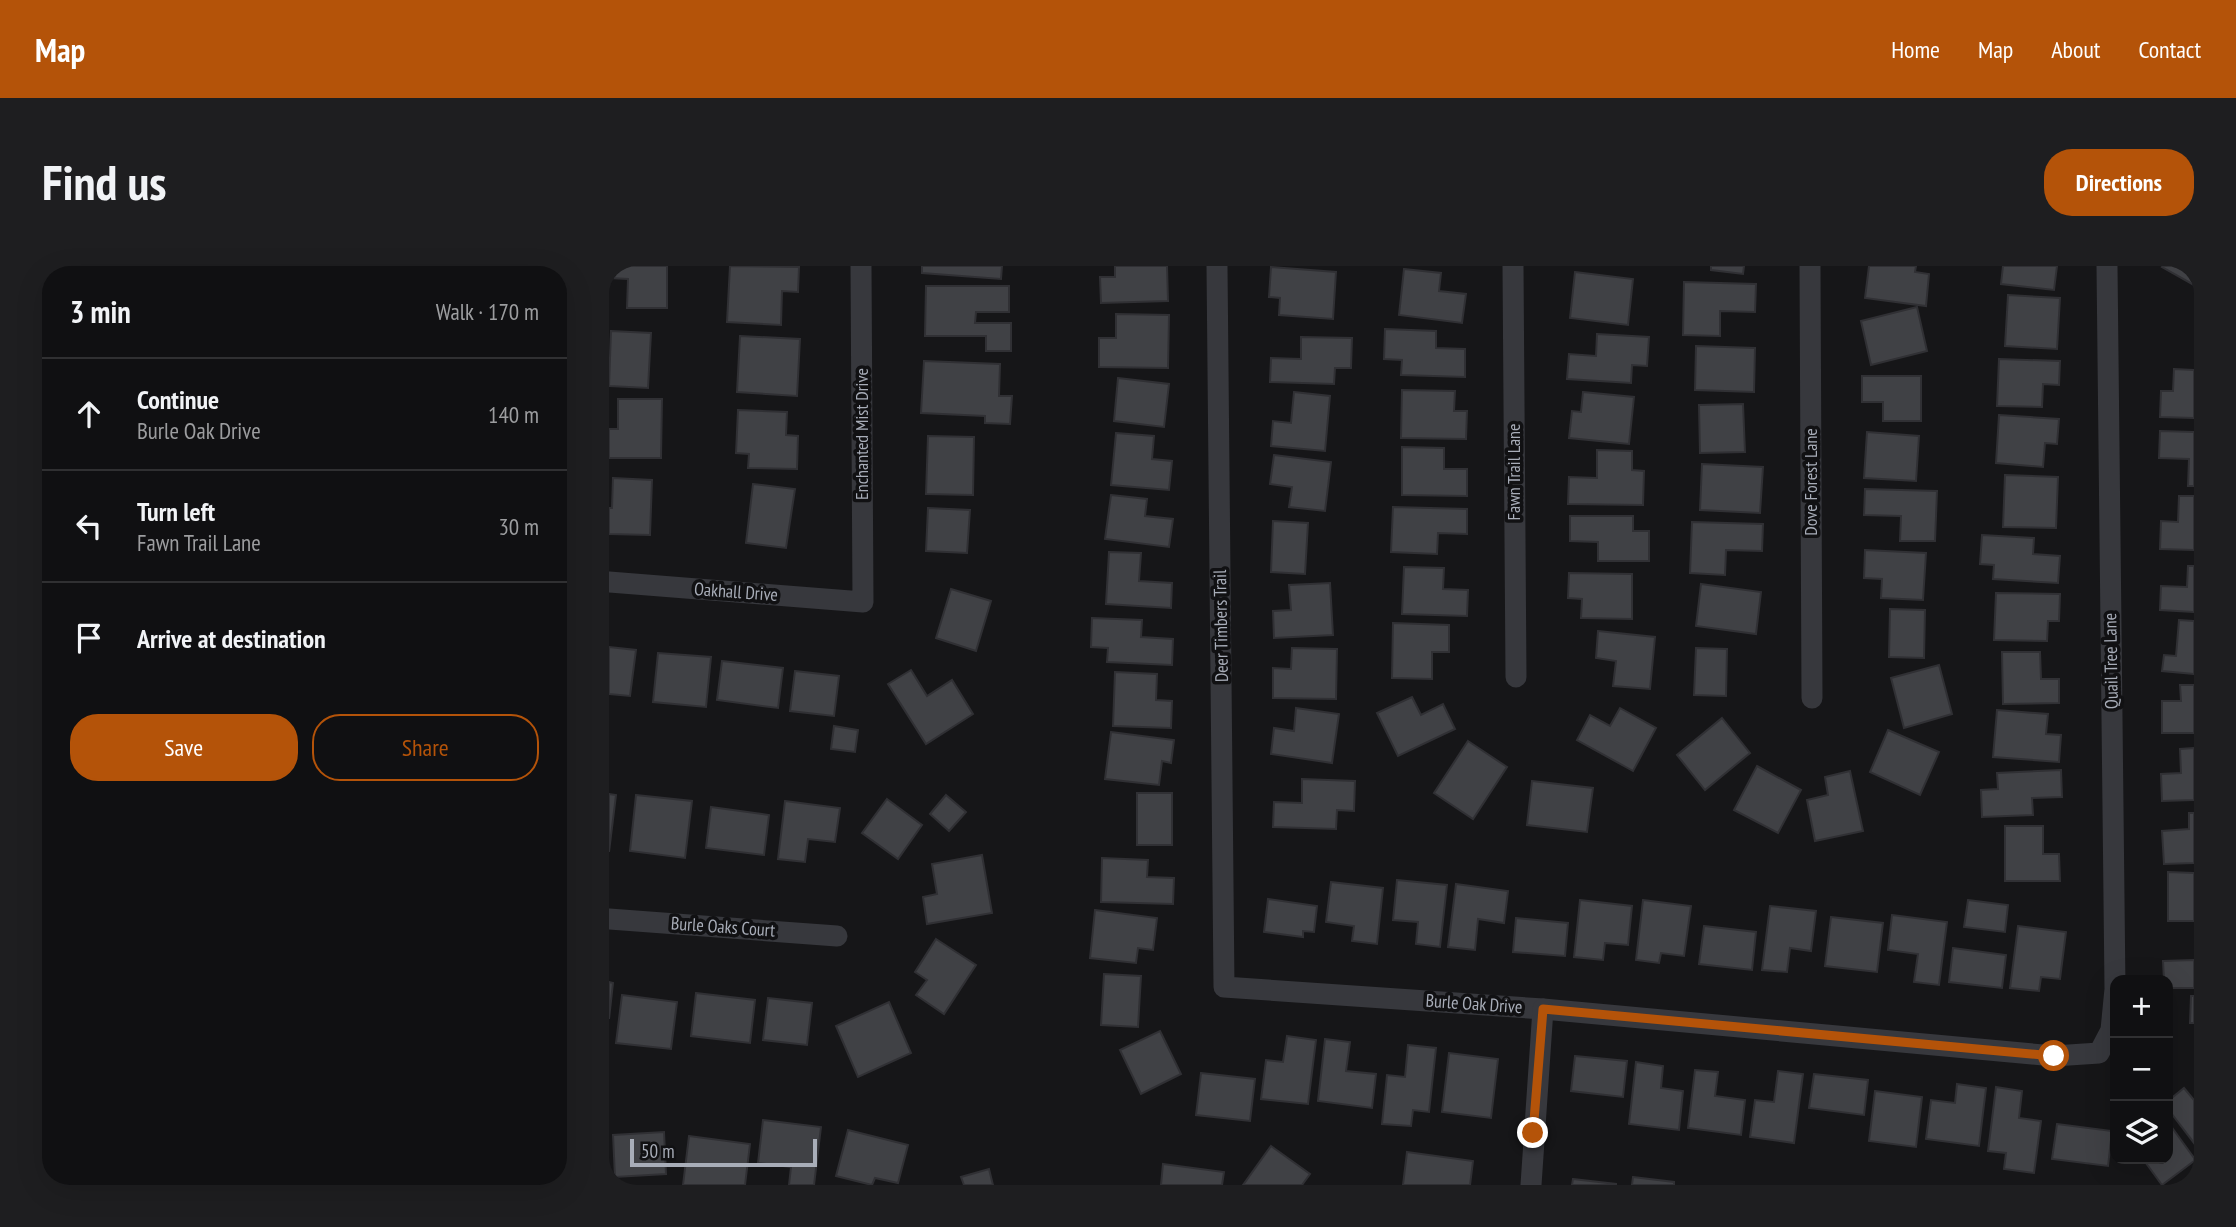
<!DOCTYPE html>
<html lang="en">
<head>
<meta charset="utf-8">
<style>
  :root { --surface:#101012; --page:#1e1e20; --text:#f1f3f6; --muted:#9c9d9f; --line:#303032; --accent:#b45309 }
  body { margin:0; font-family:"PT Sans Narrow",sans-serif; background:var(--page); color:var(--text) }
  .controls { position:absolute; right:21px; bottom:21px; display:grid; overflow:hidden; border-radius:14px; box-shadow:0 7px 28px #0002 }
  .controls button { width:63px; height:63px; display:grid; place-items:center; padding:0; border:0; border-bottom:2px solid var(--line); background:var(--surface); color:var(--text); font:35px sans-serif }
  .scale { position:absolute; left:21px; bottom:18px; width:187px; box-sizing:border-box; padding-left:7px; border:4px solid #a8adb8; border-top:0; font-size:19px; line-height:24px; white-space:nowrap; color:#a8adb8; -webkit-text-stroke:5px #111113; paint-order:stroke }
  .stop { position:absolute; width:21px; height:21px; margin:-16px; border:5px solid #b45309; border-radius:50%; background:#fff }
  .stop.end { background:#b45309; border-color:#fff; box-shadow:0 2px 7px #0008 }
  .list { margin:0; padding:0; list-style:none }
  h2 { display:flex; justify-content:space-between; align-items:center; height:91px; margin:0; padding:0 28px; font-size:30px }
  h2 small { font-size:23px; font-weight:400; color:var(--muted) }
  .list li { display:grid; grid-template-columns:46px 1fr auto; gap:21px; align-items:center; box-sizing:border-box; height:112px; padding:0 28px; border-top:2px solid var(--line) }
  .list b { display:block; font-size:26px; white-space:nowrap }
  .list p { margin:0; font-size:23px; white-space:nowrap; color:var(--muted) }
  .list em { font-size:23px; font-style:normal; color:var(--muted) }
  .actions { display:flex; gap:14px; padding:21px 28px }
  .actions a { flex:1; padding:16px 0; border:2px solid var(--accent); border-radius:28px; text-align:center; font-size:24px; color:var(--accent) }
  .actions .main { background:var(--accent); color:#fff }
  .icon { flex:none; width:38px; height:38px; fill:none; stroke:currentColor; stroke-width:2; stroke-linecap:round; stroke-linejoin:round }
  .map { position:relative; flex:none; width:1585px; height:919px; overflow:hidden; border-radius:28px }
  header { display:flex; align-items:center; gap:42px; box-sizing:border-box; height:98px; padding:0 35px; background:var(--accent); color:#fff }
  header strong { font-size:33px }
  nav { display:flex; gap:38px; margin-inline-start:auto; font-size:24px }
  .intro { display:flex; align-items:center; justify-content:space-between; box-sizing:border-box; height:168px; padding:0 42px }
  h1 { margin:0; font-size:49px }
  .button { padding:18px 32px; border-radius:28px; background:var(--accent); color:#fff; font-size:24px; font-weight:700 }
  main { display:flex; gap:42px; padding:0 42px }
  aside { flex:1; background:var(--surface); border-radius:28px; box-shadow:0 7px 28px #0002 }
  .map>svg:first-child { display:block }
  .building { fill:#404145; stroke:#303034; stroke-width:2 }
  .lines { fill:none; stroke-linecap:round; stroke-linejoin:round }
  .minor { stroke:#37383d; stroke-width:21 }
  .route { stroke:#b45309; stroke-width:9 }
  .labels { text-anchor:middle; stroke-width:7; stroke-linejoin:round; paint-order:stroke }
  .street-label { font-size:18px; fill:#a8adb8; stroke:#111113 }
</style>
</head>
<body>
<header>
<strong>Map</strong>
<nav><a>Home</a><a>Map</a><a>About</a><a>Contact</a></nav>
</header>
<div class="intro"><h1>Find us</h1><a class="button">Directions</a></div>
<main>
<aside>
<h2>3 min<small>Walk · 170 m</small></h2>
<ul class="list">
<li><svg class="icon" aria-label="ahead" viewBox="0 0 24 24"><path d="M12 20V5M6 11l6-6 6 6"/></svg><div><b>Continue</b><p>Burle Oak Drive</p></div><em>140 m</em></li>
<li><svg class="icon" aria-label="left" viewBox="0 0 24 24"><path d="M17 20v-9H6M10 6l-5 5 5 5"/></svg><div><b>Turn left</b><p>Fawn Trail Lane</p></div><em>30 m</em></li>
<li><svg class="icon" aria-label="arrive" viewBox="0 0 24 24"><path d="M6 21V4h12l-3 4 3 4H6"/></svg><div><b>Arrive at destination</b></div></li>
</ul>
<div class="actions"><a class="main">Save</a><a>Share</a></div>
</aside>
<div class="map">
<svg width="1585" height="919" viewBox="0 0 1585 919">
  <rect width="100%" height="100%" fill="#161618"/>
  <!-- building -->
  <g class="building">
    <path d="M0 0H58V42H18L19 13 0 12Z"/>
    <path d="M121 0 190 1 189 26 173 25 172 59 118 56Z"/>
    <path d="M313 0H393L392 13 313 7Z"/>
    <path d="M506 0H558L559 35 492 37 491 11H506Z"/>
    <path d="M1102 0H1135L1134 8 1102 4Z"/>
    <path d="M1260 0H1307L1306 6 1320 8 1317 40 1256 32Z"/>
    <path d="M1394 0H1448L1445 24 1392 18Z"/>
    <path d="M1585 0V19L1553 1 1554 0Z"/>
    <path d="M662 1 727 6 724 53 670 49 671 32 660 31Z"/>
    <path d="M795 3 832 7 830 25 857 28 853 57 790 49Z"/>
    <path d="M966 6 1024 13 1019 59 961 52Z"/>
    <path d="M1075 16 1147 18 1146 46 1111 45V70L1074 69Z"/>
    <path d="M317 20H400V46H367L366 57H402V85H377V70H316Z"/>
    <path d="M1399 29 1451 32 1448 83 1396 80Z"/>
    <path d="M1308 41 1318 85 1262 99 1252 55Z"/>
    <path d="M507 48 560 49 559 102 490 101V72H507Z"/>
    <path d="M776 63 827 65V82L856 83V111L792 109 793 94 775 93Z"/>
    <path d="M2 65 42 67 39 122 0 120Z"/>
    <path d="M988 68 1040 71 1038 100 1023 99 1022 117 958 113 960 88 987 90Z"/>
    <path d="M131 70 191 73 188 130 128 126Z"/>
    <path d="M692 71 743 72 742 102H726L725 118 661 116 662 92 692 93Z"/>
    <path d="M1087 80 1146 82 1145 126 1086 124Z"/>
    <path d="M1390 93 1451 95 1450 119 1434 118 1433 141 1388 140Z"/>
    <path d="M315 95 391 98 390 130H403L401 158 376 157V150L312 147Z"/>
    <path d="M1565 103 1585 104V152L1551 151 1552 125H1564Z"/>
    <path d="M1253 110H1312V155H1274V136H1253Z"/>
    <path d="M509 112 560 118 555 161 505 155Z"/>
    <path d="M793 124 846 125 845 145H858L857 173 792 172Z"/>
    <path d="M685 126 721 130 716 185 662 180 664 155 682 157Z"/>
    <path d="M974 126 1025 131 1020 178 960 172 963 145 972 146Z"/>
    <path d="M9 133H53L52 192H0V163H9Z"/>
    <path d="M1134 138 1136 186 1091 187 1090 139Z"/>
    <path d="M129 144 178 146 177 169 189 170 188 203 139 202 140 188 127 187Z"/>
    <path d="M1390 149 1450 153 1448 178 1436 177 1434 201 1387 197Z"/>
    <path d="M1551 165 1585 166V220H1579L1580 193 1550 192Z"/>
    <path d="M1258 166 1310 170 1307 215 1255 212Z"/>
    <path d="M507 167 545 170 543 193 563 195 560 224 502 219Z"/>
    <path d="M319 170 365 171 364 229 317 228Z"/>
    <path d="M793 181 835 182V203H858V230L793 229Z"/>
    <path d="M988 184 1023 185V204L1035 205 1034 239 959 238 960 211 988 212Z"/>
    <path d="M665 189 722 196 716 245 680 241 683 221 661 218Z"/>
    <path d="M1093 198 1154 201 1151 247 1091 244Z"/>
    <path d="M1396 209 1449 211 1447 262 1394 261Z"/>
    <path d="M4 212 43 214 41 269 0 268V242H3Z"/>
    <path d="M144 218 186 223 177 282 137 277Z"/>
    <path d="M1256 223 1328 225 1326 275H1291L1292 250 1255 249Z"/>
    <path d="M502 229 538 233 536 250 564 253 560 281 496 273Z"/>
    <path d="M1570 230H1585V284L1551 283 1552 255 1569 256Z"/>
    <path d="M784 241 858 243V268L829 267 828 288 782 286Z"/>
    <path d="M319 242 361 244 358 287 317 285Z"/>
    <path d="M961 250H1024V265H1040V295H989V276L961 275Z"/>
    <path d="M664 255 699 257 696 308 662 306Z"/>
    <path d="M1083 256 1154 258 1153 285 1117 284 1116 309 1081 307Z"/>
    <path d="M1373 269 1425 272 1424 288 1451 290 1449 317 1384 313 1385 299 1371 298Z"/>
    <path d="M1256 284 1317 287 1314 334 1272 332 1273 313 1255 312Z"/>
    <path d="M500 286 532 287 530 315 563 317 562 342 497 338Z"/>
    <path d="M1579 300H1585V346L1551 344 1552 320 1578 321Z"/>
    <path d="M795 301 835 302 834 323 859 324 858 350 793 348Z"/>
    <path d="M960 307 1023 308V353L972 352 973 333 959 332Z"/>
    <path d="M721 317 724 369 665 372 664 345 682 344 680 319Z"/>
    <path d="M1092 318 1152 326 1147 368 1087 360Z"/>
    <path d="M342 323 382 335 367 385 327 372Z"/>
    <path d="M1387 327 1451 328 1450 355H1439L1438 375 1385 374Z"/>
    <path d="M1281 343 1316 344 1315 392 1280 391Z"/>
    <path d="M483 352 533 354 532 371 564 373 563 399 498 396 499 382 482 381Z"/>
    <path d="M1570 354 1585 355V408L1553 405 1555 389 1567 390Z"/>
    <path d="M784 357 840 359V386H823V413L783 412Z"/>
    <path d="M989 365 1046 371 1041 423 1004 420 1007 395 987 392Z"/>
    <path d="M0 381 27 384 21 430 0 428Z"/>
    <path d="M683 382 728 383 727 433 664 432V402L682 403Z"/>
    <path d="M1087 382 1118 383 1117 430 1085 429Z"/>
    <path d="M1393 386H1431L1432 413H1450V437L1394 438Z"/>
    <path d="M49 387 102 391 97 441 44 436Z"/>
    <path d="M113 395 174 402 169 442 108 434Z"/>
    <path d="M1330 399 1343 448 1295 462 1282 412Z"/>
    <path d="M302 404 318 430 343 414 364 448 317 478 279 418Z"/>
    <path d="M186 405 230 410 225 450 181 445Z"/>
    <path d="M506 406 548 408 547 434 563 435 562 462 504 460Z"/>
    <path d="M1571 419H1585V467H1553V435H1572Z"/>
    <path d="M803 431 812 449 834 438 846 463 789 490 768 447Z"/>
    <path d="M687 442 730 448 723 497 662 488 665 462 685 465Z"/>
    <path d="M1011 442 1047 462 1024 505 968 474 981 449 1001 460Z"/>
    <path d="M1388 444 1439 448 1437 468 1452 469 1450 496 1384 491Z"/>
    <path d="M1113 452 1141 487 1096 524 1068 489Z"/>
    <path d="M225 460 249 464 246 486 222 483Z"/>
    <path d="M1279 464 1330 486 1311 529 1261 506Z"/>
    <path d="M502 466 565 474 562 497 553 495 550 519 496 513Z"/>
    <path d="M859 475 898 501 864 553 825 527Z"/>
    <path d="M1585 482V534L1553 535 1552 508 1572 507 1571 483Z"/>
    <path d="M1148 500 1192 524 1169 567 1125 544Z"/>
    <path d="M1452 504 1453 531 1423 532 1424 549 1373 551 1372 524 1389 523 1388 507Z"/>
    <path d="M1241 505 1254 565 1206 575 1198 534 1219 529 1216 511Z"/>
    <path d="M693 513 746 515 745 545 728 544 727 563 664 561 665 536 693 537Z"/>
    <path d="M923 515 984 522 978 566 918 559Z"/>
    <rect x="528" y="527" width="35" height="52"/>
    <path d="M0 528 7 529 0 586Z"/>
    <path d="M27 529 83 535 76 592 21 585Z"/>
    <path d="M337 529 357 546 340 565 321 548Z"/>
    <path d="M278 533 313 559 289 593 253 567Z"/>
    <path d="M176 535 231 542 226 576 199 573 196 596 169 593Z"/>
    <path d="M102 541 160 549 155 589 97 582Z"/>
    <path d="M1580 547H1585V597L1555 598 1553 565 1580 563Z"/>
    <path d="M1396 560H1434V588H1450L1451 615H1396Z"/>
    <path d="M373 589 383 647 318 658 314 631 328 628 323 598Z"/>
    <path d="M493 592 539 594 538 611 565 612 564 638 492 636Z"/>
    <path d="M1559 606 1585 607V655H1559Z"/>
    <path d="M788 614 838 619 831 681 807 678 809 656 784 654Z"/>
    <path d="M722 616 774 622 768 678 743 675 745 660 717 656Z"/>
    <path d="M847 618 899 625 895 657 869 653 866 684 839 681Z"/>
    <path d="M659 633 708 640 705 666 694 665V671L655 666Z"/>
    <path d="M971 634 1023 640 1019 679 996 677 994 694 965 691Z"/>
    <path d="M1034 634 1082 640 1075 690 1052 687 1050 697 1027 694Z"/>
    <path d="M1359 634 1399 639 1396 666 1355 661Z"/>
    <path d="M1161 640 1207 645 1202 685 1181 682 1178 706 1153 704Z"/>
    <path d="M486 644 548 652 544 684 529 682 527 697 481 692Z"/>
    <path d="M1283 649 1338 656 1330 719 1305 716 1309 688 1279 684Z"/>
    <path d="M1222 651 1274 657 1268 706 1216 700Z"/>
    <path d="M907 652 959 657 956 690 904 686Z"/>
    <path d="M1095 660 1147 666 1143 704 1090 698Z"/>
    <path d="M1409 660 1457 666 1451 713 1432 711 1430 725 1401 722Z"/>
    <path d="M327 673 367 699 335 748 307 729 318 714 306 706Z"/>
    <path d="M1344 682 1397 689 1393 722 1340 716Z"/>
    <path d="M1585 694V722H1559V714H1555L1554 695Z"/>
    <path d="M495 708 532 710 529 761 492 759Z"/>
    <path d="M0 716 4 717 0 753Z"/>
    <path d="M87 727 146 734 141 777 82 770Z"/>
    <path d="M13 729 68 736 62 783 7 777Z"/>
    <path d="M1582 730H1585V757H1581Z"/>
    <path d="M159 732 203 737 198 779 154 774Z"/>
    <path d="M280 736 302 787 249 811 227 760Z"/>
    <path d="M551 765 572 808 532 828 511 784Z"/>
    <path d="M678 770 707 774 699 838 652 833 657 794 674 796Z"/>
    <path d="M716 773 741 776 737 805 767 808 763 842 709 835Z"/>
    <path d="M799 779 827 782 820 846 804 844 802 860 773 858 778 809 796 811Z"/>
    <path d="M840 787 889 793 882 852 833 846Z"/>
    <path d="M966 790 1018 795 1014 831 962 825Z"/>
    <path d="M1027 796 1054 800 1052 822 1074 825 1070 864 1020 858Z"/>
    <path d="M1086 804 1109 806 1106 830 1136 834 1132 869 1079 862Z"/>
    <path d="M1169 805 1194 808 1185 877 1141 871 1146 834 1165 836Z"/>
    <path d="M592 807 646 813 641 855 587 849Z"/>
    <path d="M1205 808 1259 814 1255 849 1200 842Z"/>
    <path d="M1348 818 1377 822 1370 880 1317 873 1322 834 1346 837Z"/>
    <path d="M1387 821 1413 825 1410 852 1432 855 1425 907 1395 903 1397 887 1379 885Z"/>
    <path d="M1575 822 1585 834V877L1559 843V835Z"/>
    <path d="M1266 825 1313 831 1307 881 1260 875Z"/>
    <path d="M154 854 212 861 205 919H180L182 901 149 897Z"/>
    <path d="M1559 856 1585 892V895L1553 919 1534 893H1559Z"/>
    <path d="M1448 858 1503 865 1499 900 1443 893Z"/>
    <path d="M239 864 299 879 289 917 266 912 263 919 227 910Z"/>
    <path d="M55 866 57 908 6 911 4 869Z"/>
    <path d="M80 870 141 878 136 919H74Z"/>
    <path d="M662 880 701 908 693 919H634Z"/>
    <path d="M798 886 864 895 861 919H794Z"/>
    <path d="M554 898 615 906 613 919H552Z"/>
    <path d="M380 903 384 919H355L352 911Z"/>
    <path d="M1024 911 1065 916V919H1023Z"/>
    <path d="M964 913 1007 918V919H963Z"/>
  </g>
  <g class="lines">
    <!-- minor -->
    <g class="minor">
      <path d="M608 0 615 721 934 743 1445 790 1490 787 1502 764 1506 723 1498 0"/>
      <path d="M904 0 907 411"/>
      <path d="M1201 0 1203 432"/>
      <path d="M0 316 254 336 252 0"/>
      <path d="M0 653 228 670"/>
      <path d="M922 919 934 743"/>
    </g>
  </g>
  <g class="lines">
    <!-- route -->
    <path class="route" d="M924 867 934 743 1445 790"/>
  </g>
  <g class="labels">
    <!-- street labels -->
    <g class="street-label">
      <text transform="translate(253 168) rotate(-90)" y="6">Enchanted Mist Drive</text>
      <text transform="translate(905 206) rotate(-90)" y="6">Fawn Trail Lane</text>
      <text transform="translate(1202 216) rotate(-90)" y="6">Dove Forest Lane</text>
      <text transform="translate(127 326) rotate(4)" y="6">Oakhall Drive</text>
      <text transform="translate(612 360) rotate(-91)" y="6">Deer Timbers Trail</text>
      <text transform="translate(1502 395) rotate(-91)" y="6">Quail Tree Lane</text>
      <text transform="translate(114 661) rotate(4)" y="6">Burle Oaks Court</text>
      <text transform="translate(865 738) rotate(4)" y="6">Burle Oak Drive</text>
    </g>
  </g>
</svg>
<div class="controls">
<button>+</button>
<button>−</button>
<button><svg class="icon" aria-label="layers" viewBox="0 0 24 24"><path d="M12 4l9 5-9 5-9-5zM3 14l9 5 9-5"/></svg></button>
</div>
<div class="scale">50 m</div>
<div class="stop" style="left:1445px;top:790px"></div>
<div class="stop end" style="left:924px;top:867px"></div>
</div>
</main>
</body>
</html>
